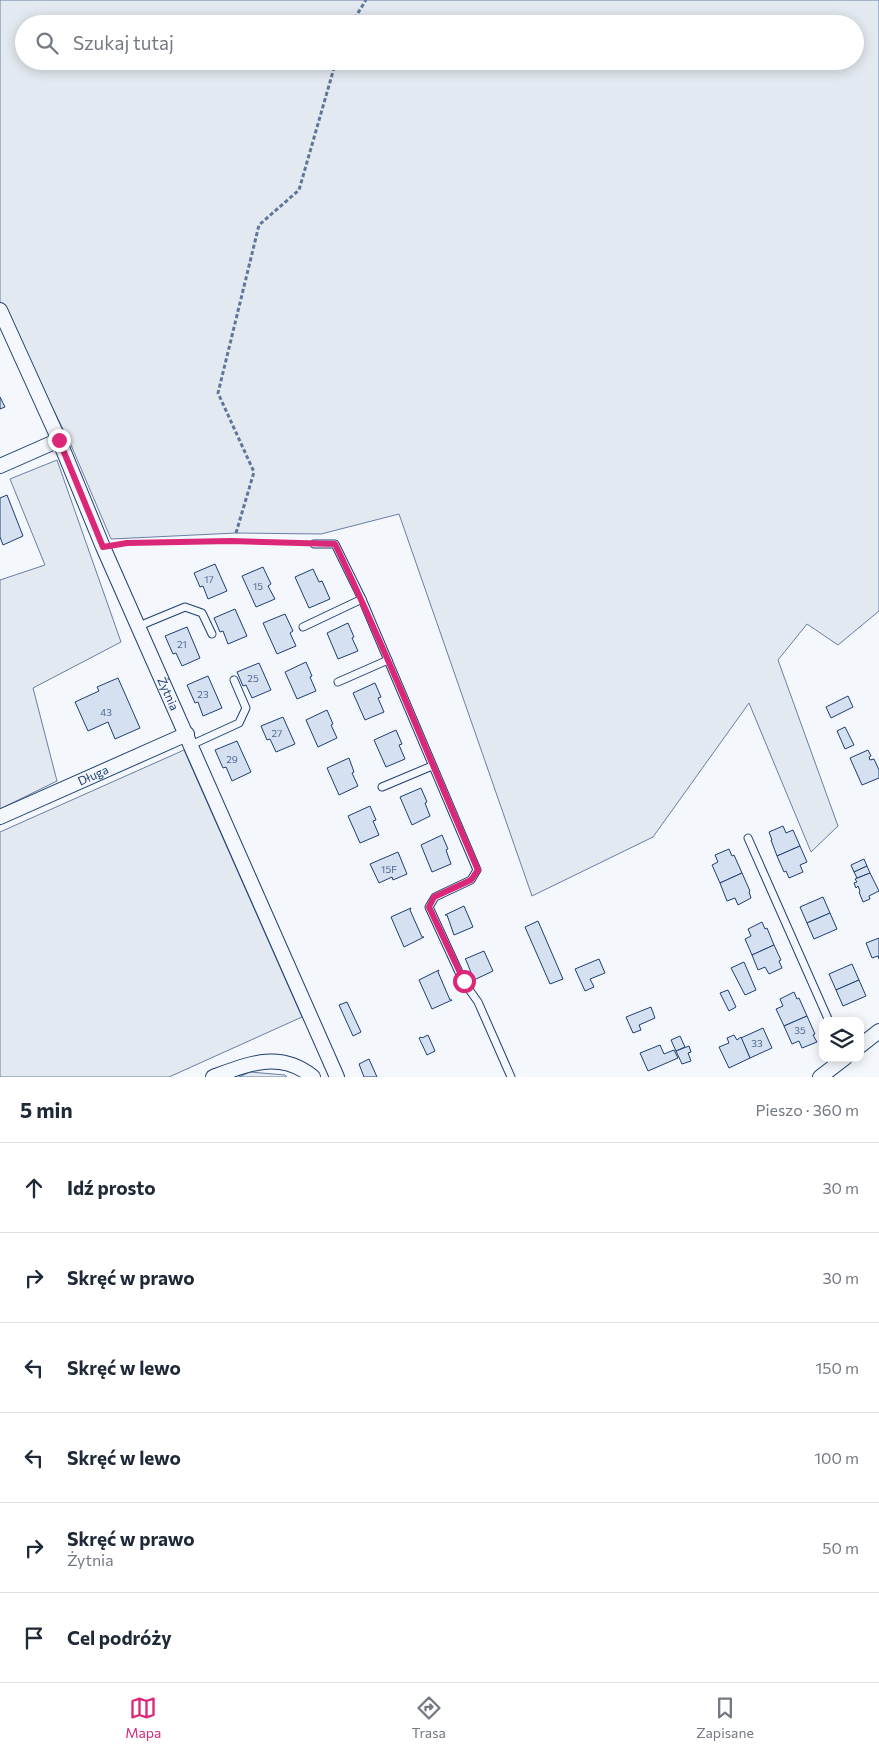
<!DOCTYPE html>
<html lang="pl">
<head>
<meta charset="utf-8">
<style>
  :root { --surface:#fff; --page:#f6f6f7; --text:#1f2937; --muted:#747a83; --line:#e0e1e3; --accent:#db2777 }
  body { margin:0; font-family:Commissioner,sans-serif; background:var(--page); color:var(--text) }
  .controls { position:absolute; right:15px; bottom:15px; display:grid; overflow:hidden; border-radius:10px; box-shadow:0 2px 12px #0003 }
  .controls button { width:45px; height:45px; display:grid; place-items:center; padding:0; border:0; border-bottom:1px solid var(--line); background:var(--surface); color:var(--text); font:25px sans-serif }
  .stop { position:absolute; width:15px; height:15px; margin:-11px; border:4px solid #db2777; border-radius:50%; background:#fff }
  .stop.end { background:#db2777; border-color:#fff; box-shadow:0 1px 5px #0008 }
  .list { margin:0; padding:0; list-style:none }
  h2 { display:flex; justify-content:space-between; align-items:center; height:65px; margin:0; padding:0 20px; font-size:21px }
  h2 small { font-size:16px; font-weight:400; color:var(--muted) }
  .list li { display:grid; grid-template-columns:32px 1fr auto; gap:15px; align-items:center; box-sizing:border-box; height:90px; padding:0 20px; border-top:1px solid var(--line) }
  .list b { display:block; font-size:19px; white-space:nowrap }
  .list p { margin:0; font-size:16px; white-space:nowrap; color:var(--muted) }
  .list em { font-size:16px; font-style:normal; color:var(--muted) }
  .icon { flex:none; width:28px; height:28px; fill:none; stroke:currentColor; stroke-width:2; stroke-linecap:round; stroke-linejoin:round }
  .map { position:relative; flex:none; width:879px; height:1077px; overflow:hidden }
  .search { position:absolute; background:var(--surface); box-shadow:0 2px 12px #0003; left:15px; right:15px; top:15px; height:55px; display:flex; align-items:center; gap:12px; box-sizing:border-box; padding:0 18px; border-radius:28px; color:var(--muted); font-size:19px }
  .sheet { height:605px; background:var(--surface) }
  nav { display:flex; justify-content:space-around; align-items:center; box-sizing:border-box; height:70px; border-top:1px solid var(--line); background:var(--surface); font-size:14px; color:var(--muted) }
  nav a { display:grid; justify-items:center; gap:2px }
  nav .on { color:var(--accent) }
  .map>svg:first-child { display:block }
  .green { fill:#e3e9f0; stroke:#687fa3; fill-rule:evenodd }
  .building { fill:#d5e0f0; stroke:#1d3f73 }
  .lines { fill:none; stroke-linecap:round; stroke-linejoin:round }
  .lane-casing { stroke:#1d3f73; stroke-width:9 }
  .street-casing { stroke:#1d3f73; stroke-width:16 }
  .path { stroke:#5e769c; stroke-width:3; stroke-dasharray:4 2.5; stroke-linecap:butt }
  .lane { stroke:#f4f7fb; stroke-width:7 }
  .street { stroke:#f4f7fb; stroke-width:14 }
  .route { stroke:#db2777; stroke-width:6 }
  .labels { text-anchor:middle; stroke-width:4; stroke-linejoin:round; paint-order:stroke }
  .number-label { font-size:10px; fill:#4b6792 }
  .street-label { font-size:12px; fill:#1d3f73; stroke:#f4f7fb }
</style>
</head>
<body>
<div class="map">
<svg width="879" height="1077" viewBox="0 0 879 1077">
  <rect width="100%" height="100%" fill="#f4f7fb"/>
  <!-- green -->
  <g class="green">
    <path d="M0 0H879V611L838 645 807 624 778 660 838 826 811 852 749 703 653 837 532 896 399 514 321 534 236 533 111 539 71 445 0 303ZM24 24H855V61H24Z"/>
    <path d="M57 460 121 642 33 688 57 781 0 809V580L45 565 10 479Z"/>
    <path d="M184 750 302 1017 169 1077H0V832Z"/>
    <path d="M250 1072 285 1075 287 1077H239Z"/>
  </g>
  <!-- building -->
  <g class="building">
    <path d="M0 397 5 407 0 409Z"/>
    <path d="M7 495 23 536 3 545 0 537V498Z"/>
    <path d="M215 564 227 591 208 599 203 586 200 587 194 573Z"/>
    <path d="M263 567 271 584 268 586 275 599 256 607 242 576Z"/>
    <path d="M313 569 319 582 322 581 330 599 309 608 295 577Z"/>
    <path d="M235 609 247 636 228 644 223 631 220 632 214 618Z"/>
    <path d="M285 614 293 631 290 633 296 646 277 654 263 623Z"/>
    <path d="M348 623 354 637 352 638 358 651 338 659 327 633Z"/>
    <path d="M187 627 200 658 182 666 176 653 173 654 165 636Z"/>
    <path d="M306 662 312 676 310 677 316 691 297 699 285 672Z"/>
    <path d="M259 663 271 690 252 698 246 685 243 686 237 672Z"/>
    <path d="M208 676 222 708 203 716 198 702 195 703 187 685Z"/>
    <path d="M118 678 140 728 115 739 108 722 88 731 75 702 99 691 97 687Z"/>
    <path d="M375 683 381 697 378 698 384 712 365 720 353 693Z"/>
    <path d="M848 696 853 707 831 718 826 707Z"/>
    <path d="M327 710 333 724 331 725 337 738 318 747 306 720Z"/>
    <path d="M283 717 295 744 276 752 270 739 267 740 261 726Z"/>
    <path d="M845 727 854 745 845 749 837 731Z"/>
    <path d="M396 730 402 744 399 745 405 759 386 767 374 740Z"/>
    <path d="M237 741 251 772 232 781 226 767 223 768 215 750Z"/>
    <path d="M868 750 871 756 869 757 870 760 874 759 879 770V778L862 785 850 758Z"/>
    <path d="M349 758 354 772 352 773 358 786 339 795 327 768Z"/>
    <path d="M421 788 427 802 425 803 430 816 412 825 400 797Z"/>
    <path d="M370 806 376 820 373 821 379 835 360 843 348 816Z"/>
    <path d="M783 826 786 833 793 830 800 846 777 856 771 840H772L769 832Z"/>
    <path d="M442 835 448 849 446 850 451 864 432 872 421 845Z"/>
    <path d="M800 846 807 862 800 865 803 872 789 878 786 871 784 872 777 856Z"/>
    <path d="M729 849 732 856 734 855 742 873 720 883 712 865 718 862 715 855Z"/>
    <path d="M398 852 407 874 393 880 392 877 379 883 370 864Z"/>
    <path d="M864 859 867 866 854 872 851 865Z"/>
    <path d="M867 866 870 873 857 878 854 872Z"/>
    <path d="M742 873 750 891 749 892 751 898 738 905 735 898 727 901 720 883Z"/>
    <path d="M870 873 879 891 869 896 870 899 863 902 859 892 860 891 858 886 856 888 854 883 857 882 855 879Z"/>
    <path d="M823 897 830 913 807 923 800 907Z"/>
    <path d="M464 906 473 927 454 935 447 915H445Z"/>
    <path d="M411 908 410 910 422 937H424L404 947 391 917Z"/>
    <path d="M830 913 837 929 814 939 807 923Z"/>
    <path d="M538 921 563 979 550 984 525 927Z"/>
    <path d="M762 922 765 929 767 928 774 945 752 955 745 939 751 936 748 929Z"/>
    <path d="M879 938V959L878 956 872 958 866 943Z"/>
    <path d="M774 945 781 960 779 961 782 968 769 974 765 967 758 970 752 955Z"/>
    <path d="M484 951 493 971 474 980 466 960 465 959Z"/>
    <path d="M599 959 605 973 590 979 594 987 585 991 575 969Z"/>
    <path d="M744 962 756 990 745 995 731 968Z"/>
    <path d="M852 964 859 980 836 990 829 974Z"/>
    <path d="M439 970 438 972 450 1000H452L432 1009 419 980Z"/>
    <path d="M859 980 866 996 843 1006 836 990Z"/>
    <path d="M728 990 736 1007 729 1011 720 993Z"/>
    <path d="M794 992 797 999 799 998 807 1016 784 1026 776 1009 783 1006 780 999Z"/>
    <path d="M347 1002 361 1032 353 1036 339 1005Z"/>
    <path d="M651 1007 655 1018 639 1025 641 1030 633 1033 626 1017Z"/>
    <path d="M807 1016 815 1034 813 1035 817 1042 802 1048 799 1041 792 1044 784 1026Z"/>
    <path d="M763 1028 772 1048 750 1058 741 1038Z"/>
    <path d="M428 1035 435 1051 427 1055 419 1038 421 1037 422 1038Z"/>
    <path d="M734 1035 737 1040 741 1037 750 1058 729 1068 719 1047 729 1043 727 1038Z"/>
    <path d="M680 1036 685 1047 676 1051 671 1040Z"/>
    <path d="M660 1045 664 1054 674 1050 678 1058 648 1071 640 1053Z"/>
    <path d="M689 1046 691 1052 688 1053 691 1061 682 1064 676 1051Z"/>
    <path d="M369 1059 377 1077H364L359 1064Z"/>
  </g>
  <g class="lines">
    <!-- lane casing -->
    <g class="lane-casing">
      <g id="lane">
        <path d="M314 544H335L362 599 477 870 471 880 435 897 429 907 463 981 478 1002 511 1077"/>
        <path d="M139 626 185 607 202 613 212 634"/>
        <path d="M303 627 362 599"/>
        <path d="M338 682 388 660"/>
        <path d="M191 745 239 723 246 708 234 680"/>
        <path d="M382 787 432 766"/>
        <path d="M748 838 829 1021"/>
      </g>
    </g>
    <!-- street casing -->
    <g class="street-casing">
      <g id="street">
        <path id="s1" d="M0 310 59 440 103 547 337 1077"/>
        <path d="M0 466 59 440"/>
        <path id="s2" d="M0 817 187 734"/>
        <path d="M860 1046 879 1031"/>
        <path d="M213 1077C248 1064 280 1050 313 1077"/>
        <path d="M820 1077 845 1058"/>
      </g>
    </g>
    <!-- path -->
    <g class="path">
      <path d="M351 24 366 0"/>
      <path d="M236 533 254 472 218 393 259 225 299 190 336 61"/>
      <path d="M116 545 127 543 231 541 305 544"/>
    </g>
    <!-- lane -->
    <use href="#lane" class="lane"/>
    <!-- street -->
    <use href="#street" class="street"/>
  </g>
  <g class="lines">
    <!-- route -->
    <path class="route" d="M59 440 103 547 127 543 231 541 335 544C387 651 430 761 478 870L471 880 434 897 429 907 464 981"/>
  </g>
  <g class="labels">
    <!-- number labels -->
    <g class="number-label">
      <text x="209" y="583">17</text>
      <text x="258" y="590">15</text>
      <text x="182" y="648">21</text>
      <text x="253" y="682">25</text>
      <text x="203" y="698">23</text>
      <text x="106" y="716">43</text>
      <text x="277" y="737">27</text>
      <text x="232" y="763">29</text>
      <text x="389" y="873">15F</text>
      <text x="800" y="1034">35</text>
      <text x="757" y="1047">33</text>
    </g>
    <!-- street labels -->
    <g class="street-label">
      <text dy="4" stroke="none"><textPath href="#s1" startOffset="419">Żytnia</textPath></text>
      <text dy="4" stroke="none"><textPath href="#s2" startOffset="102">Długa</textPath></text>
    </g>
  </g>
</svg>
<div class="controls">
<button><svg class="icon" aria-label="layers" viewBox="0 0 24 24"><path d="M12 4l9 5-9 5-9-5zM3 14l9 5 9-5"/></svg></button>
</div>
<div class="stop" style="left:464px;top:981px"></div>
<div class="stop end" style="left:59px;top:440px"></div>
<div class="search"><svg class="icon" aria-label="search" viewBox="0 0 24 24"><circle cx="10" cy="10" r="6"/><path d="M15 15l6 6"/></svg>Szukaj tutaj</div>
</div>
<section class="sheet">
<h2>5 min<small>Pieszo · 360 m</small></h2>
<ul class="list">
<li><svg class="icon" aria-label="ahead" viewBox="0 0 24 24"><path d="M12 20V5M6 11l6-6 6 6"/></svg><div><b>Idź prosto</b></div><em>30 m</em></li>
<li><svg class="icon" aria-label="right" viewBox="0 0 24 24"><path d="M7 20v-9h11M14 6l5 5-5 5"/></svg><div><b>Skręć w prawo</b></div><em>30 m</em></li>
<li><svg class="icon" aria-label="left" viewBox="0 0 24 24"><path d="M17 20v-9H6M10 6l-5 5 5 5"/></svg><div><b>Skręć w lewo</b></div><em>150 m</em></li>
<li><svg class="icon" aria-label="left" viewBox="0 0 24 24"><path d="M17 20v-9H6M10 6l-5 5 5 5"/></svg><div><b>Skręć w lewo</b></div><em>100 m</em></li>
<li><svg class="icon" aria-label="right" viewBox="0 0 24 24"><path d="M7 20v-9h11M14 6l5 5-5 5"/></svg><div><b>Skręć w prawo</b><p>Żytnia</p></div><em>50 m</em></li>
<li><svg class="icon" aria-label="arrive" viewBox="0 0 24 24"><path d="M6 21V4h12l-3 4 3 4H6"/></svg><div><b>Cel podróży</b></div></li>
</ul>
</section>
<nav>
<a class="on"><svg class="icon" aria-label="map" viewBox="0 0 24 24"><path d="M3 6l6-2 6 2 6-2v14l-6 2-6-2-6 2zM9 4v14M15 6v14"/></svg>Mapa</a>
<a><svg class="icon" aria-label="directions" viewBox="0 0 24 24"><path d="M12 3l9 9-9 9-9-9zM9 14v-3h6M13 9l2 2-2 2"/></svg>Trasa</a>
<a><svg class="icon" aria-label="saved" viewBox="0 0 24 24"><path d="M7 4h10v16l-5-4-5 4z"/></svg>Zapisane</a>
</nav>
</body>
</html>
